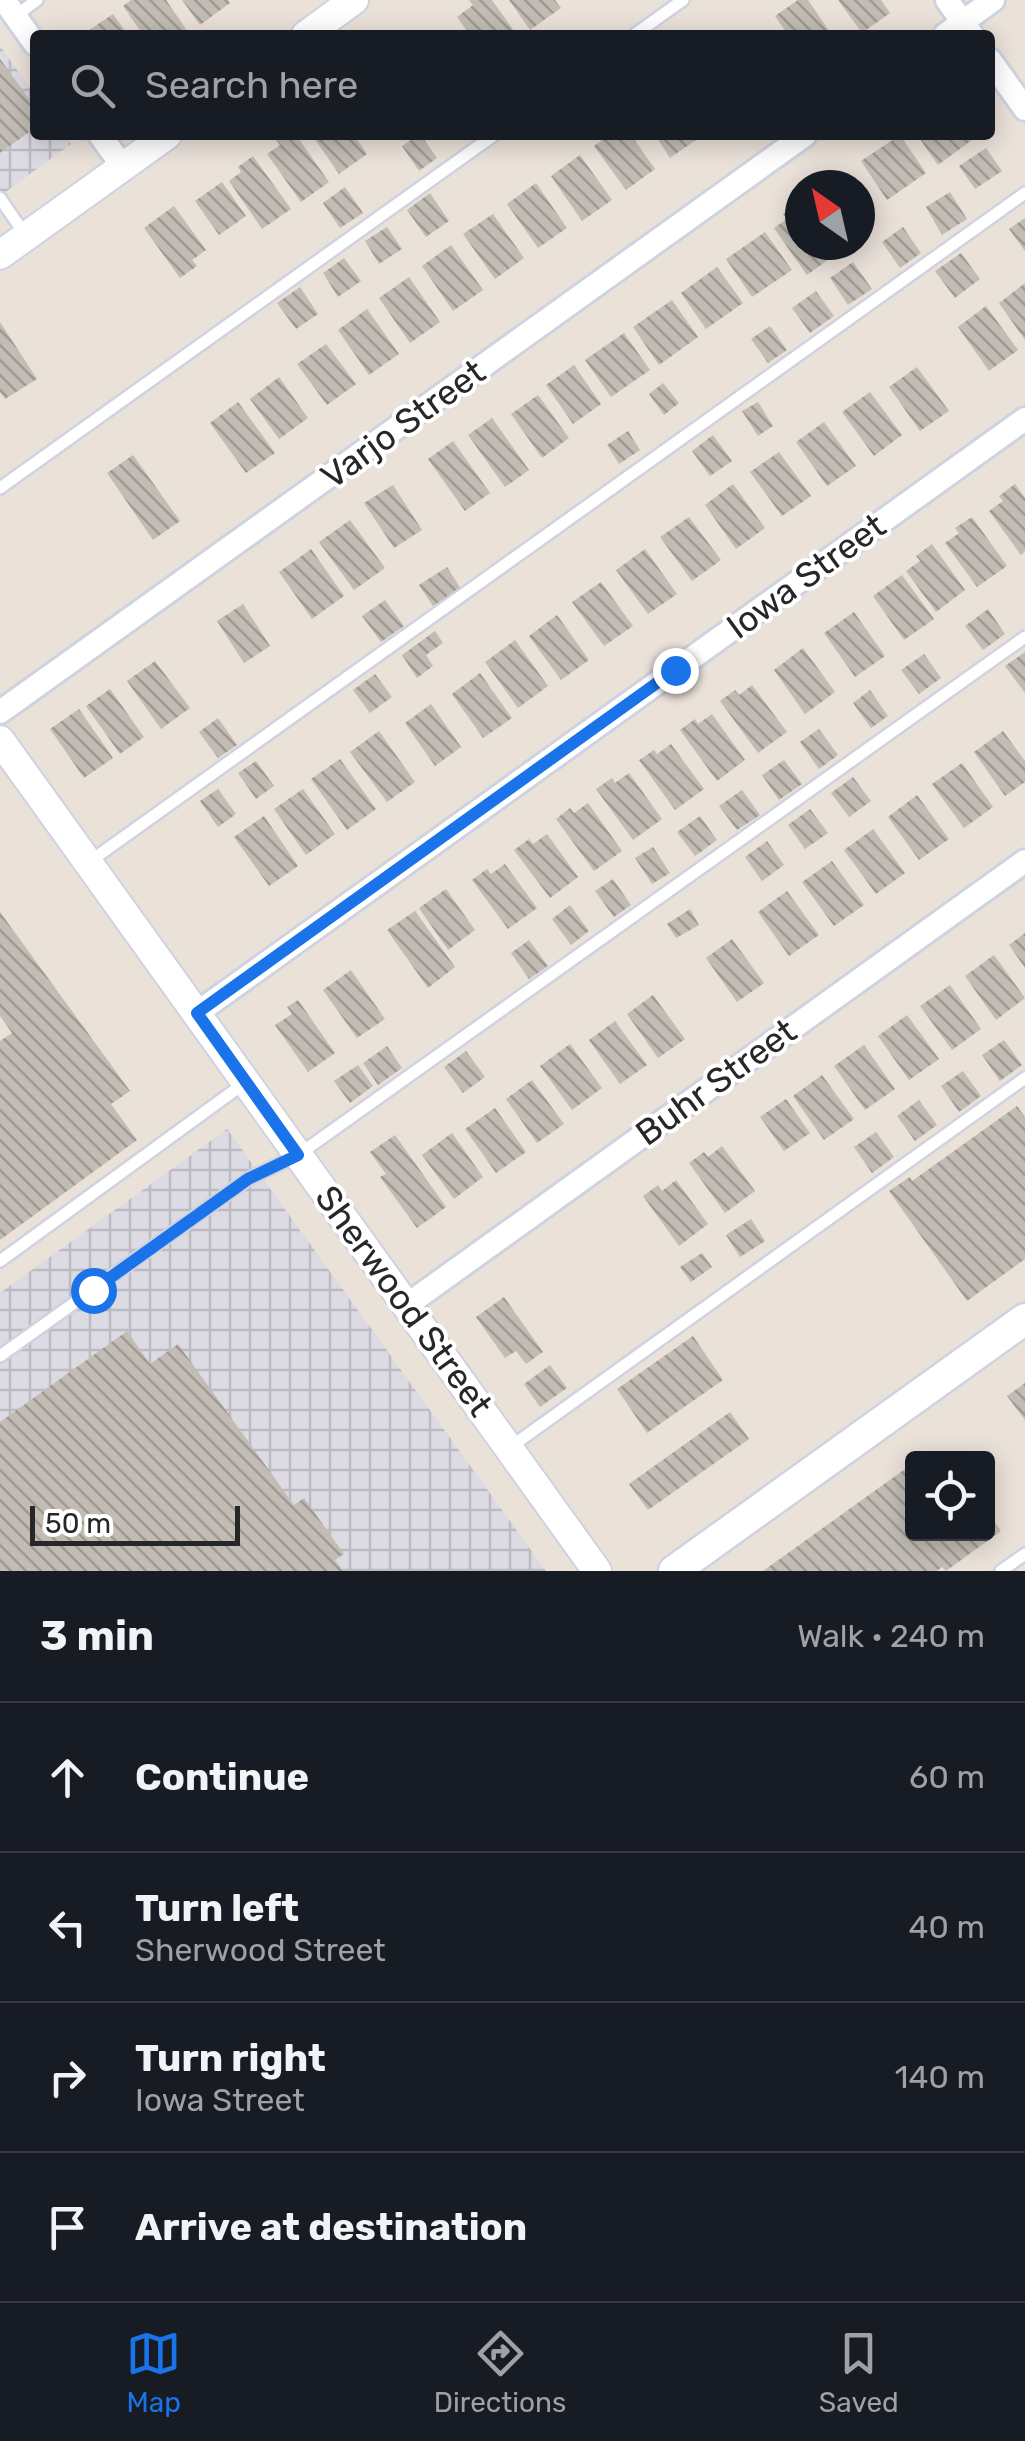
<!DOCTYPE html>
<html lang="en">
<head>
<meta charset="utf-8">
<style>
  :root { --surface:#171b24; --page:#20242c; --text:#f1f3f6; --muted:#9ea1a6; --line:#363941; --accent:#1a73e8 }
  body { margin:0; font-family:Rubik,sans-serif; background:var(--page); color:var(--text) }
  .controls { position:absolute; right:30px; bottom:30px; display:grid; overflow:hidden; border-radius:10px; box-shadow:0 5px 25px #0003 }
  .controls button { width:90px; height:90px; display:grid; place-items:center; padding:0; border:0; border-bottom:2px solid var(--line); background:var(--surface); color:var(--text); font:50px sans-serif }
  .compass { position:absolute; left:785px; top:170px; width:90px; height:90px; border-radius:50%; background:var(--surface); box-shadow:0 5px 25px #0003; rotate:326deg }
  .scale { position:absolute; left:30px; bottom:25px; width:210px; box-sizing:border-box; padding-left:10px; border:5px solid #272727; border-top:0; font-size:28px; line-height:35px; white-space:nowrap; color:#272727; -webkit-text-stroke:8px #fff; paint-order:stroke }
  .stop { position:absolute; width:30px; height:30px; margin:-22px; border:8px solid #1a73e8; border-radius:50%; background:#fff }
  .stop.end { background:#1a73e8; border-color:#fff; box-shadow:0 2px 10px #0008 }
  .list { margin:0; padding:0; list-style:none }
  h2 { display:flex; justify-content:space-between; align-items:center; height:130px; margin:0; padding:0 40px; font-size:42px }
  h2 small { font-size:32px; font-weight:400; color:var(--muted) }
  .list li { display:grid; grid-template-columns:65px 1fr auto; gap:30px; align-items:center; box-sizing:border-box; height:150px; padding:0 40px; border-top:2px solid var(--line) }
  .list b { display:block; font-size:38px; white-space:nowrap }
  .list p { margin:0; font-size:32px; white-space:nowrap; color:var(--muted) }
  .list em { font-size:32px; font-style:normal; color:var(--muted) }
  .icon { flex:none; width:55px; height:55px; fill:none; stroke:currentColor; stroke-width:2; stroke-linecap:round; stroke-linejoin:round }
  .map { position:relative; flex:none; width:1025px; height:1571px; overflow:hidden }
  .search { position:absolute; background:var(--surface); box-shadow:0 5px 25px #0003; left:30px; right:30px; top:30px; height:110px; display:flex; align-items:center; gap:25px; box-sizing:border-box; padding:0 35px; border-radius:10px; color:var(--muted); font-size:38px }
  .sheet { height:730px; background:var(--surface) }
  nav { display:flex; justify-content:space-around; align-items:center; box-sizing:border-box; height:140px; border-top:2px solid var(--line); background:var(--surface); font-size:28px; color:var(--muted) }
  nav a { display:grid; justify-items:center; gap:5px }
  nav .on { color:var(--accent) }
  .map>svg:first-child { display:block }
  .industrial { fill:url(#industrial-grid) }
  .building { fill:url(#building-back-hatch) }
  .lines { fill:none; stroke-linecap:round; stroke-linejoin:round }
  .service-casing { stroke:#cfd3e0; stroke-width:16 }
  .minor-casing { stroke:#cfd3e0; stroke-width:28 }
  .tertiary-casing { stroke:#cfd3e0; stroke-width:32 }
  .secondary-casing { stroke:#cfd3e0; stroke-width:35 }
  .service { stroke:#fff; stroke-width:11 }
  .minor { stroke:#fff; stroke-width:22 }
  .tertiary { stroke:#fff; stroke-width:28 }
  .secondary { stroke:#fff; stroke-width:30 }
  .route { stroke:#1a73e8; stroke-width:12 }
  .labels { text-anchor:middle; stroke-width:8; stroke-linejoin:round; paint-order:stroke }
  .street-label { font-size:35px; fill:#272727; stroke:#fff }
</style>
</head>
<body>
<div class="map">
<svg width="1025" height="1571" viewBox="0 0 1025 1571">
  <defs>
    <pattern id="industrial-grid" width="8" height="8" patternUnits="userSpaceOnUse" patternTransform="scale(2.5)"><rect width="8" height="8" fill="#dcdae2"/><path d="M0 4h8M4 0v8" fill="none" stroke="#bdbbc2"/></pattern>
    <pattern id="building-back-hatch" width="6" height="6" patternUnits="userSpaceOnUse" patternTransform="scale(2.5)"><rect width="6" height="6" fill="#c2bcb5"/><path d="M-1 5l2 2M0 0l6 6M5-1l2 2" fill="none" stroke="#9e9993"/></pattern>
  </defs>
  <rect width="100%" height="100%" fill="#eae1d9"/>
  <!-- industrial -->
  <g class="industrial">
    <path d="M0 46 35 95V135H64L71 144 0 196Z"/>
    <path d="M227 1129 546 1571H0V1293Z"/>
  </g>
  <!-- building -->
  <g class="building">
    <path d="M131 0H166L186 29 178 35H143L123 6Z"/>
    <path d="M182 0H228L230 3 200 25Z"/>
    <path d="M469 0H492L517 35H470L457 17 473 5Z"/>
    <path d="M509 0H555L561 8 530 30Z"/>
    <path d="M798 0H808L832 35H788L775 16Z"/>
    <path d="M838 0H881L890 13 862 33Z"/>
    <path d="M113 14 128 35H82Z"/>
    <path d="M0 59 35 107V128L0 153Z"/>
    <path d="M282 135H296L329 182 301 202 267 154 280 145 276 140Z"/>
    <path d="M312 135H354L367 154 339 174Z"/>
    <path d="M418 135H421L437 158 419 171 402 146Z"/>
    <path d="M609 135H631L655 169 626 190 594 146Z"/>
    <path d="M655 135H703L670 158Z"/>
    <path d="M900 135 926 173 887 200 861 161Z"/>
    <path d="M917 135H974L976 137 938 165Z"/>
    <path d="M986 148 1002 171 975 189 959 166Z"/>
    <path d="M580 155 612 200 582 221 551 176Z"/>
    <path d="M253 156 291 209 262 229 229 181 241 172 238 167Z"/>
    <path d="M222 182 246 216 219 235 195 201Z"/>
    <path d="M536 183 567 228 538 248 507 204Z"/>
    <path d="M345 187 363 213 340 228 323 203Z"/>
    <path d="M950 192 967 219 942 235 926 207Z"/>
    <path d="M430 193 449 221 426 237 407 210Z"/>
    <path d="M800 202V245H829L836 254 807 275 774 228 787 219 783 214Z"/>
    <path d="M174 206 206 250 192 260 197 266 180 278 144 228Z"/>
    <path d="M493 214 524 258 495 279 463 234Z"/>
    <path d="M1025 218V251L1009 229Z"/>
    <path d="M387 227 402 249 379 264 365 241Z"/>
    <path d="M903 227 921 253 900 268 882 242Z"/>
    <path d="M765 232 792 270 752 297 726 259Z"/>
    <path d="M451 245 483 290 453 311 422 266Z"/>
    <path d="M961 253 980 279 955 298 935 271Z"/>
    <path d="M344 258 361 281 338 297 323 273Z"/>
    <path d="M853 262 872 289 848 305 830 278Z"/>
    <path d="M717 267 743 303 706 329 681 293Z"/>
    <path d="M409 277 440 322 410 343 379 298Z"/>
    <path d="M1025 283V340L999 303Z"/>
    <path d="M300 287 318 314 296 329 277 303Z"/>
    <path d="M816 291 834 316 810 333 792 308Z"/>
    <path d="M672 300 698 337 659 365 633 327Z"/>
    <path d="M986 306 1018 350 989 371 958 327Z"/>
    <path d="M367 309 399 354 369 375 338 330Z"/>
    <path d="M0 322 37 379 5 399 0 392Z"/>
    <path d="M770 326 787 350 768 363 751 339Z"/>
    <path d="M624 333 650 370 611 397 585 360Z"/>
    <path d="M326 344 356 384 327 405 297 364Z"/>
    <path d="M574 365 601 404 573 424 546 385Z"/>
    <path d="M917 367 949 411 920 431 889 387Z"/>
    <path d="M279 377 308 418 279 439 250 399Z"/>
    <path d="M663 383 679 403 664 415 649 394Z"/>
    <path d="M870 392 902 435 874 456 842 412Z"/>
    <path d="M538 395 569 438 542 458 511 414Z"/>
    <path d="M238 402 275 453 246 473 210 423Z"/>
    <path d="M758 402 773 426 758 436 742 411Z"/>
    <path d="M492 418 529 470 505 487 468 435Z"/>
    <path d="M824 422 856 466 827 486 796 442Z"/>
    <path d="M628 431 640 450 619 464 607 445Z"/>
    <path d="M713 435 732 461 710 476 692 451Z"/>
    <path d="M453 441 490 493 465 511 428 459Z"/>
    <path d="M779 452 811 496 782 516 750 472Z"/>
    <path d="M133 455 180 521 153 540 107 473Z"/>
    <path d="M733 484 765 528 736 549 705 505Z"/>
    <path d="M1015 484 1025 498V551L1021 555 989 511 1003 501 999 496Z"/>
    <path d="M393 485 422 530 394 548 364 503Z"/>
    <path d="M689 517 721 560 692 581 660 537Z"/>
    <path d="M972 517 1007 566 977 587 945 543 959 533 955 528Z"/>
    <path d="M350 520 385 568 354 590 319 542Z"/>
    <path d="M932 544 965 590 936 612 906 571 920 561 916 556Z"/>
    <path d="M311 549 344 596 312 619 279 572Z"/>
    <path d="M645 549 677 594 648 614 616 570Z"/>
    <path d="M447 567 461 589 433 606 419 585Z"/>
    <path d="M902 575 934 619 904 640 873 596Z"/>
    <path d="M601 582 633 626 604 646 572 602Z"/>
    <path d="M385 600 404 626 381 642 362 616Z"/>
    <path d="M243 604 270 646 244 663 217 621Z"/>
    <path d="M988 609 1005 634 983 650 965 626Z"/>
    <path d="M854 612 885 656 855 677 824 633Z"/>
    <path d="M557 615 589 660 561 680 529 636Z"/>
    <path d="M435 631 443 643 426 655 433 666 417 678 402 655Z"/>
    <path d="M515 640 548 686 518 708 485 662Z"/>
    <path d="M803 648 835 692 805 714 774 670Z"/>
    <path d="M1025 652V693L1005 666Z"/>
    <path d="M924 654 941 678 919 694 901 670Z"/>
    <path d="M155 661 190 708 161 729 127 681Z"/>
    <path d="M480 673 512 718 483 738 452 694Z"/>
    <path d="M375 674 392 697 370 713 353 690Z"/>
    <path d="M752 685 787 732 758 753 720 701 735 690 739 695Z"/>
    <path d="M110 689 144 737 120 754 86 706Z"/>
    <path d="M870 690 888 716 871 728 853 703Z"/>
    <path d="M431 704 461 747 435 766 405 723Z"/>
    <path d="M79 709 113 758 84 778 50 729Z"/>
    <path d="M712 714 745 760 717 781 680 730 695 719 698 724Z"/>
    <path d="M218 718 237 745 218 758 199 732Z"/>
    <path d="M819 729 838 755 819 769 800 742Z"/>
    <path d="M379 731 415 782 387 802 350 752Z"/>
    <path d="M1003 731 1025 761V782L1005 796 974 752Z"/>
    <path d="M671 744 704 789 675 810 639 760 654 750 657 754Z"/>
    <path d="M340 759 376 809 347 830 311 779Z"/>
    <path d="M784 760 802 784 779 800 762 775Z"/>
    <path d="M256 761 274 786 256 799 238 773Z"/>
    <path d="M962 763 993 807 964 828 932 784Z"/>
    <path d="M629 773 662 819 633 840 596 789 612 778 615 783Z"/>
    <path d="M853 777 871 801 849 817 831 793Z"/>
    <path d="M218 789 236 814 218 827 200 801Z"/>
    <path d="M303 789 335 834 306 855 274 809Z"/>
    <path d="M742 790 760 815 737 830 719 806Z"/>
    <path d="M917 795 949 839 919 860 888 817Z"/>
    <path d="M588 803 622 851 594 871 556 819 570 808 574 813Z"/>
    <path d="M810 809 828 833 805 849 788 825Z"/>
    <path d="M264 816 298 866 269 886 234 837Z"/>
    <path d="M700 816 717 840 695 856 677 832Z"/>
    <path d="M873 829 905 873 876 894 844 850Z"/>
    <path d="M547 834 578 877 550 898 514 850 529 839 533 844Z"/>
    <path d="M767 841 784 865 762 881 745 857Z"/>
    <path d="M653 847 670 873 652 884 635 858Z"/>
    <path d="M832 861 864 905 834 926 802 882Z"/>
    <path d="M505 864 537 908 508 929 472 880 487 869 491 874Z"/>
    <path d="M613 879 631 905 614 917 595 891Z"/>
    <path d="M446 889 475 930 448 950 419 908Z"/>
    <path d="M787 891 819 935 789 956 758 912Z"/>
    <path d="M570 905 589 931 571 945 552 919Z"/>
    <path d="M690 909 699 925 676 938 667 924Z"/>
    <path d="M415 911 455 967 428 988 387 930Z"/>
    <path d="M0 912 130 1091 111 1104 137 1140 0 1240V1041L12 1033 0 1016Z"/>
    <path d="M1025 933V968L1009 945Z"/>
    <path d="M732 939 764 983 737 1002 706 958Z"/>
    <path d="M529 940 548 966 529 979 511 953Z"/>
    <path d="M994 955 1025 998 996 1020 965 976Z"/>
    <path d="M351 970 385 1019 357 1038 323 990Z"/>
    <path d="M950 985 981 1029 952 1050 920 1006Z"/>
    <path d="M653 995 685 1039 658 1058 627 1014Z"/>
    <path d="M298 1000 335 1053 308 1072 275 1025 292 1014 287 1007Z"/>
    <path d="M907 1015 939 1059 909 1080 878 1036Z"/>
    <path d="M615 1021 647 1065 620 1084 589 1040Z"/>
    <path d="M1004 1040 1022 1065 1000 1081 982 1055Z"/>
    <path d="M570 1044 602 1088 572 1110 540 1066Z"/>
    <path d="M864 1045 895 1089 865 1110 834 1066Z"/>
    <path d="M387 1046 402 1068 378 1085 363 1063Z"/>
    <path d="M466 1051 485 1077 463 1093 444 1067Z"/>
    <path d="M358 1065 373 1086 350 1103 334 1081Z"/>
    <path d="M963 1071 981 1096 959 1112 941 1086Z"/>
    <path d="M822 1075 854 1119 824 1140 793 1096Z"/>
    <path d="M532 1080 564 1124 537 1143 506 1099Z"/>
    <path d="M786 1099 810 1133 784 1151 760 1117Z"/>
    <path d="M919 1100 937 1125 915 1141 897 1116Z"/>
    <path d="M1017 1106 1025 1117V1259L967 1301 889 1191 910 1177 912 1181Z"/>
    <path d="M495 1108 526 1152 496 1173 465 1129Z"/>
    <path d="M876 1132 894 1157 872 1173 854 1147Z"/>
    <path d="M452 1133 483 1177 454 1199 422 1155Z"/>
    <path d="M395 1135 446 1207 417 1228 380 1177 386 1174 370 1152Z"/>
    <path d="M722 1146 755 1191 725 1213 689 1163 704 1152 708 1157Z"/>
    <path d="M676 1180 708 1224 679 1246 643 1196 658 1185 662 1191Z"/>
    <path d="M751 1219 765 1241 740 1257 726 1235Z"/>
    <path d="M702 1253 712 1267 691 1282 680 1267Z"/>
    <path d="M504 1297 543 1352 526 1364 516 1351 505 1358 476 1317Z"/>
    <path d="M127 1331 150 1364 178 1344 294 1505 304 1498 344 1554 335 1560 343 1571H0V1422Z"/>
    <path d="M693 1336 723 1380 647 1433 617 1389Z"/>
    <path d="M550 1365 567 1388 540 1407 524 1384Z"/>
    <path d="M1025 1383V1420L1007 1396Z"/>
    <path d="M730 1412 749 1439 648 1510 629 1484Z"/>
    <path d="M912 1464V1534H988V1512L1001 1531 946 1571 942 1567 937 1571H763Z"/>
  </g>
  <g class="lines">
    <!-- service casing -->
    <g class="service-casing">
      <g id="service">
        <path d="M15 16 37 0"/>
        <path d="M634 35 683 0"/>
        <path d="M0 198 26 236"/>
        <path d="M0 488 494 135"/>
        <path d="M89 862 1025 193"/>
        <path d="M0 1261 246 1082"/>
        <path d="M0 1356 248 1179 298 1155 1025 637"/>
        <path d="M509 1448 1025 1078"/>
        <path d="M1001 1571 1025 1554"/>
      </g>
    </g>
    <!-- minor casing -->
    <g class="minor-casing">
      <g id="minor">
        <path d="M4 0 35 44"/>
        <path d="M947 0 972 35"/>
        <path d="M945 35 993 0"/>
        <path d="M990 60 1025 109"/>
        <path d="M100 135 123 167"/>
        <path d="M0 712 805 135"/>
        <path d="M197 1013 1025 419"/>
        <path d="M407 1305 1025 861"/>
      </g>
    </g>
    <!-- tertiary casing -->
    <g class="tertiary-casing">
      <g id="tertiary">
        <path d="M306 35 354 0"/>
        <path d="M0 255 167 135"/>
        <path d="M0 740 597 1571"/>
      </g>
    </g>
    <!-- secondary casing -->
    <g class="secondary-casing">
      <path id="secondary" d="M674 1571 1025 1319"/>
    </g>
    <!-- service -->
    <use href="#service" class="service"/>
    <!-- minor -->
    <use href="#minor" class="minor"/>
    <!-- tertiary -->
    <use href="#tertiary" class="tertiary"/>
    <!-- secondary -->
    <use href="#secondary" class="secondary"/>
  </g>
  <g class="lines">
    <!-- route -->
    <path class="route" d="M93 1290 248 1179 298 1155 197 1013 675 670"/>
  </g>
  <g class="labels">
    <!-- street labels -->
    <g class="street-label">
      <text transform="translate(403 424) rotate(-36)" y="12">Varjo Street</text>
      <text transform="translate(806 576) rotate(-36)" y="12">Iowa Street</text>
      <text transform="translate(716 1082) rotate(-36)" y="12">Buhr Street</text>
      <text transform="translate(404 1301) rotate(54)" y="12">Sherwood Street</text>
    </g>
  </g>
</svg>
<div class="controls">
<button><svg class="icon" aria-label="locate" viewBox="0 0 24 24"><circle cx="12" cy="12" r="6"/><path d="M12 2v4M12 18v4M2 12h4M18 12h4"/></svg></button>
</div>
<svg class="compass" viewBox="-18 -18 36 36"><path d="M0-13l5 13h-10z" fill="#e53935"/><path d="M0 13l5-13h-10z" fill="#9ea1a6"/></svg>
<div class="scale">50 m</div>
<div class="stop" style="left:93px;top:1290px"></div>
<div class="stop end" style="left:675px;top:670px"></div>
<div class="search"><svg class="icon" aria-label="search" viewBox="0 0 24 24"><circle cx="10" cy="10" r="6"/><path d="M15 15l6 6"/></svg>Search here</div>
</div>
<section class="sheet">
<h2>3 min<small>Walk · 240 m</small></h2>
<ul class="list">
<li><svg class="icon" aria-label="ahead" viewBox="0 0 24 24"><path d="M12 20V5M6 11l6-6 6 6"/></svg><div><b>Continue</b></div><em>60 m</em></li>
<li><svg class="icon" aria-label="left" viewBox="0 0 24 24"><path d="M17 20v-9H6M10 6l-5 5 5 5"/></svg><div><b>Turn left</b><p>Sherwood Street</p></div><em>40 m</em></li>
<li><svg class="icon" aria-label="right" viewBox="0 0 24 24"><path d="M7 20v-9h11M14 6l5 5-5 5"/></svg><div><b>Turn right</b><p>Iowa Street</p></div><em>140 m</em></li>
<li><svg class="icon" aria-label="arrive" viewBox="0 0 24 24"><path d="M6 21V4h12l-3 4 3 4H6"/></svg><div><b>Arrive at destination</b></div></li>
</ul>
</section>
<nav>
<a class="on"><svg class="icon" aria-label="map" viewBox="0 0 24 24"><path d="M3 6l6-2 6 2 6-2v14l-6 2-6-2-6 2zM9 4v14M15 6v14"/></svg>Map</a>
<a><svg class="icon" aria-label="directions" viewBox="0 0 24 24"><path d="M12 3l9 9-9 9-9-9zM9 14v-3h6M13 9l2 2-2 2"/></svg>Directions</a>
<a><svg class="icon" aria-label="saved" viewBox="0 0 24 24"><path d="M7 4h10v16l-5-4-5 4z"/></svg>Saved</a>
</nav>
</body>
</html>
